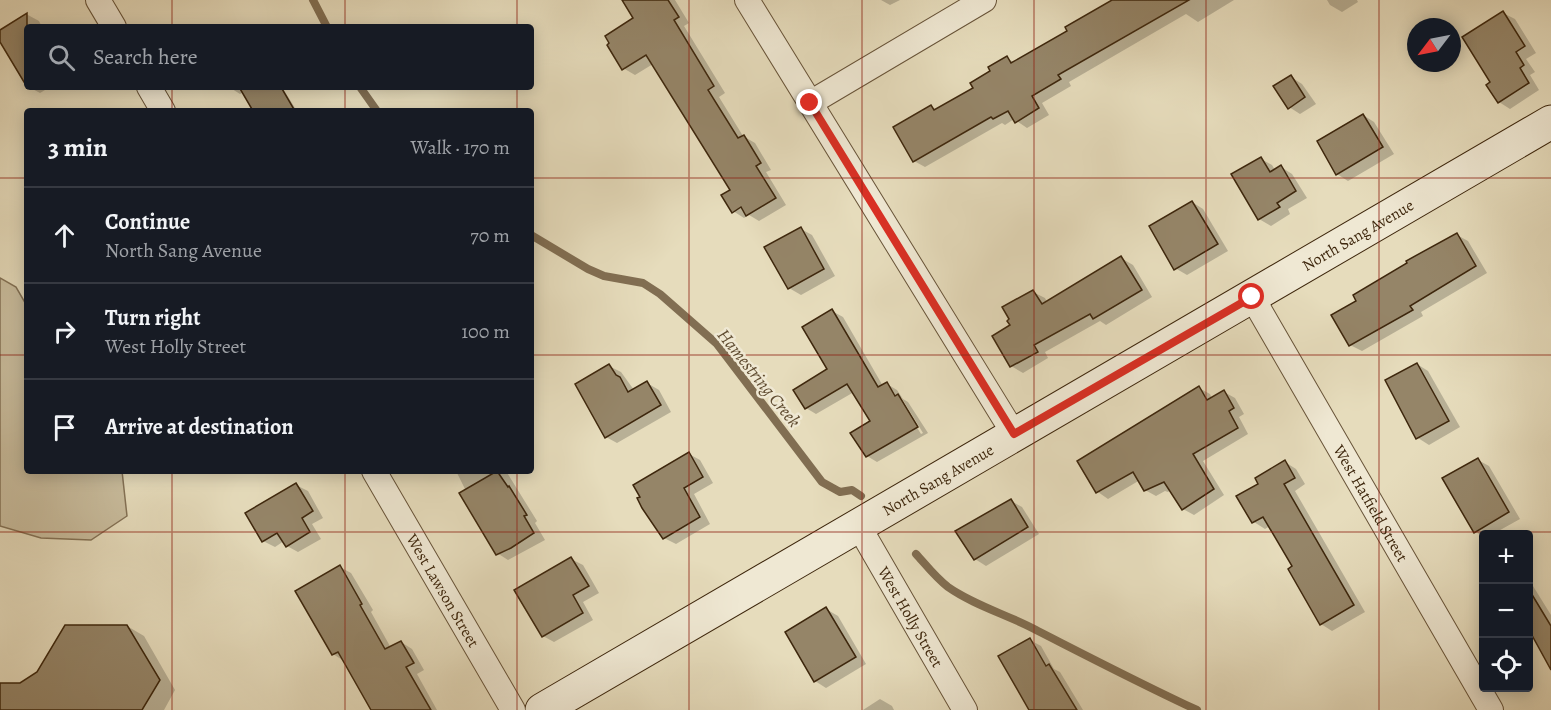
<!DOCTYPE html>
<html lang="en">
<head>
<meta charset="utf-8">
<style>
  :root { --surface:#171b24; --page:#20242c; --text:#f1f3f6; --muted:#9ea1a6; --line:#363941 }
  body { margin:0; font-family:Alegreya,serif; background:var(--page); color:var(--text) }
  .controls { position:absolute; right:18px; bottom:18px; display:grid; overflow:hidden; border-radius:6px; box-shadow:0 3px 15px #0003 }
  .controls button { width:54px; height:54px; display:grid; place-items:center; padding:0; border:0; border-bottom:2px solid var(--line); background:var(--surface); color:var(--text); font:30px sans-serif }
  .compass { position:absolute; left:1407px; top:18px; width:54px; height:54px; border-radius:50%; background:var(--surface); box-shadow:0 3px 15px #0003; rotate:238deg }
  .stop { position:absolute; width:18px; height:18px; margin:-14px; border:4px solid #d93025; border-radius:50%; background:#fff }
  .stop.end { background:#d93025; border-color:#fff; box-shadow:0 2px 6px #0008 }
  .list { margin:0; padding:0; list-style:none }
  h2 { display:flex; justify-content:space-between; align-items:center; height:78px; margin:0; padding:0 24px; font-size:26px }
  h2 small { font-size:20px; font-weight:400; color:var(--muted) }
  .list li { display:grid; grid-template-columns:39px 1fr auto; gap:18px; align-items:center; box-sizing:border-box; height:96px; padding:0 24px; border-top:2px solid var(--line) }
  .list b { display:block; font-size:22px; white-space:nowrap }
  .list p { margin:0; font-size:20px; white-space:nowrap; color:var(--muted) }
  .list em { font-size:20px; font-style:normal; color:var(--muted) }
  .icon { flex:none; width:33px; height:33px; fill:none; stroke:currentColor; stroke-width:2; stroke-linecap:round; stroke-linejoin:round }
  .map { position:relative; flex:none; width:1551px; height:710px; overflow:hidden }
  .search { position:absolute; background:var(--surface); box-shadow:0 3px 15px #0003; left:24px; top:24px; width:510px; height:66px; display:flex; align-items:center; gap:15px; box-sizing:border-box; padding:0 21px; border-radius:6px; color:var(--muted); font-size:22px }
  .panel { position:absolute; background:var(--surface); box-shadow:0 3px 15px #0003; left:24px; top:108px; width:510px; height:366px; border-radius:6px }
  .map>svg:first-child { display:block }
  .green { fill:#c9bd9e; stroke:#847256; stroke-width:1.5 }
  .shadow { fill:#0003; fill-rule:evenodd }
  .lines { fill:none; stroke-linecap:round; stroke-linejoin:round }
  .stream { stroke:#816e52; stroke-width:8 }
  .building { fill:#958568; stroke:#3e270d; stroke-width:1.5 }
  .street-casing { stroke:#685439; stroke-width:26 }
  .secondary-casing { stroke:#3e270d; stroke-width:35 }
  .street { stroke:#efe8d3; stroke-width:24 }
  .secondary { stroke:#efe8d3; stroke-width:33 }
  .route { stroke:#d93025; stroke-width:8 }
  .grid { fill:none; stroke:#8f2418; stroke-width:1.5; stroke-opacity:0.55 }
  .labels { text-anchor:middle; stroke-width:5; stroke-linejoin:round; paint-order:stroke }
  .street-label { font-size:16px; fill:#3e270d; stroke:#efe8d3 }
  .water-label { font-size:18px; font-style:italic; fill:#5f4b30; stroke:#efe8d3 }
</style>
</head>
<body>
<div class="map">
<svg width="1551" height="710" viewBox="0 0 1551 710">
  <rect width="100%" height="100%" fill="#e6dcbc"/>
  <filter id="stains"><feTurbulence type="fractalNoise" baseFrequency=".00333" numOctaves="4"/><feColorMatrix values="0 0 0 0 .2 0 0 0 0 .09 0 0 0 0 .02 0 0 0 .5 -.17"/></filter>
  <radialGradient id="worn" r=".72"><stop offset=".6" stop-color="#630" stop-opacity="0"/><stop offset="1" stop-color="#630" stop-opacity=".3"/></radialGradient>
  <!-- green -->
  <path class="green" d="M0 278 16 287 27 306V471H122L127 516 91 540 41 538 0 526Z"/>
  <!-- shadow -->
  <g class="shadow">
    <path d="M623 0H675L689 23 684 26 725 93 719 97 743 136 755 143 771 170 766 172 786 205 759 221 749 215 744 218 733 211 732 190 653 64 635 75 623 68 635 19Z"/>
    <path d="M881 0H900L890 5Z"/>
    <path d="M1115 0H1234L1198 22 1186 14 1069 82 1071 86 1042 103 1049 115 1027 128 1014 119 1005 125 1002 123 925 167 914 161 931 107 937 110 975 89 1007 58 1015 63 1069 31Z"/>
    <path d="M1327 0H1357L1358 2 1342 12 1330 5Z"/>
    <path d="M1503 13 1515 19 1536 53 1526 59 1535 72 1530 75 1539 90 1510 109 1499 102 1492 83Z"/>
    <path d="M28 15 39 21 42 27H27V84L0 40V32Z"/>
    <path d="M1291 77 1302 84 1316 104 1300 114 1289 107Z"/>
    <path d="M29 87H50L40 93Z"/>
    <path d="M229 87H282L295 108 300 111H255L244 92 240 94Z"/>
    <path d="M1363 115 1374 122 1394 154 1348 181 1337 174Z"/>
    <path d="M1261 159 1272 165 1275 170 1281 167 1292 174 1307 198 1288 209 1290 214 1271 226 1259 219Z"/>
    <path d="M1192 202 1203 209 1228 251 1187 275 1175 268Z"/>
    <path d="M801 229 812 235 835 276 801 295 789 288 766 248Z"/>
    <path d="M1457 235 1468 241 1487 273 1421 312 1423 316 1362 351 1350 345Z"/>
    <path d="M1121 258 1133 265 1152 297 1106 325 1100 321 1045 352 1048 358 1023 373 1011 366 1012 326 1033 292 1045 298 1047 302Z"/>
    <path d="M832 311 843 317 883 386 887 384 897 390 903 399 908 402 928 433 877 462 867 456 872 421 854 392 816 414 806 408 829 370ZM898 397H901L923 433 921 434Z"/>
    <path d="M1417 364 1428 371 1460 427 1429 445 1418 438 1406 419Z"/>
    <path d="M609 366 621 372 634 390 647 383 659 390 671 412 617 443 606 437Z"/>
    <path d="M1199 388 1210 394 1212 399 1224 392 1235 398 1244 414 1239 417 1248 434 1203 461 1224 495 1194 515 1183 509 1171 490 1168 492 1165 491 1156 496 1145 490 1140 480 1108 499 1098 492 1079 461Z"/>
    <path d="M689 454 700 460 713 483 694 494 710 524 676 544 664 538Z"/>
    <path d="M1478 460 1489 466 1520 519 1493 534H1484V536L1475 532Z"/>
    <path d="M1285 462 1296 469 1305 484 1295 491 1365 612 1332 631 1321 624 1295 567 1270 526 1265 529 1254 522 1239 497 1260 484Z"/>
    <path d="M456 471H506L537 521 535 523 545 540 508 560 497 553Z"/>
    <path d="M296 485 308 491 323 518 312 524 321 539 298 552 287 546 284 541 275 547 263 541Z"/>
    <path d="M1011 501 1022 507 1039 534 986 566 975 559 957 531Z"/>
    <path d="M571 559 583 565 599 593 583 602 593 620 554 642 543 636Z"/>
    <path d="M340 567 351 573 373 610 371 612 391 648 401 642 412 649 424 670 417 674 437 710H373L344 661 333 654Z"/>
    <path d="M1528 578 1551 615V667L1536 638 1529 642Z"/>
    <path d="M826 609 838 616 866 664 826 688 815 681Z"/>
    <path d="M127 626 144 636 175 690 164 710H0V685H20Z"/>
    <path d="M1030 640 1041 646 1054 669 1060 672 1083 710H1038Z"/>
    <path d="M880 699 892 706 894 710H863Z"/>
  </g>
  <g class="lines">
    <!-- stream -->
    <g class="stream">
      <path d="M313 0 327 27"/>
      <path d="M360 87 377 111"/>
      <path d="M531 235 588 269 604 276 643 283 660 294 717 344 822 482 840 492 852 490 861 496"/>
      <path d="M916 554C926 565 936 578 948 587 975 606 1009 615 1038 631 1091 658 1143 685 1197 710"/>
    </g>
  </g>
  <!-- building -->
  <g class="building">
    <path d="M622 0H668L679 17 674 20 714 86 708 90 738 138 744 135 761 163 756 166 776 198 746 216 741 207 732 213 721 195 730 190 646 55 622 70 607 45 609 43 605 36 633 18Z"/>
    <path d="M1112 0H1189L1058 75 1061 79 1032 96 1039 108 1015 123 1008 111 993 119 991 117 913 162 893 127 931 105 934 110 973 88 970 83 990 71 988 67 1007 56 1011 63 1067 31 1065 27Z"/>
    <path d="M1503 11 1525 46 1516 52 1524 65 1520 68 1529 83 1498 103 1486 85 1490 82 1462 37Z"/>
    <path d="M27 13V87L0 42V30Z"/>
    <path d="M1291 75 1305 97 1288 109 1273 86Z"/>
    <path d="M239 87H281L295 111H253Z"/>
    <path d="M1363 114 1383 147 1336 175 1317 141Z"/>
    <path d="M1261 157 1270 172 1281 165 1296 191 1277 203 1280 207 1258 220 1231 174Z"/>
    <path d="M1192 201 1218 244 1174 270 1149 226Z"/>
    <path d="M801 227 824 269 788 289 764 247Z"/>
    <path d="M1457 233 1476 266 1410 306 1413 310 1349 346 1331 315 1356 301 1353 295 1407 263 1406 261Z"/>
    <path d="M1121 256 1142 290 1093 319 1090 314 1034 345 1038 352 1010 367 992 336 1010 325 1007 321 1009 319 1002 307 1033 290 1042 304Z"/>
    <path d="M832 309 878 387 887 382 895 396 898 394 918 427 866 457 850 433 870 421 847 384 805 409 793 390 827 369 802 327Z"/>
    <path d="M1417 363 1449 421 1416 439 1385 380Z"/>
    <path d="M609 364 616 375 620 377 628 392 647 381 661 405 605 438 575 384Z"/>
    <path d="M1199 386 1207 400 1224 390 1234 408 1229 411 1238 428 1193 454 1214 489 1182 510 1164 482 1144 491 1133 472 1096 493 1077 461Z"/>
    <path d="M689 452 703 477 684 488 700 517 663 539 642 508 637 498 640 497 633 485Z"/>
    <path d="M1478 458 1509 512 1474 533 1442 478Z"/>
    <path d="M1285 460 1295 478 1284 484 1354 605 1320 625 1288 569 1292 566 1263 517 1252 523 1236 496 1258 484 1255 478Z"/>
    <path d="M497 471 508 487 509 486 527 515 524 516 534 533 511 548 496 555 459 493Z"/>
    <path d="M296 483 313 511 302 518 310 532 286 547 277 533 262 542 245 513Z"/>
    <path d="M1011 499 1028 527 974 560 955 531Z"/>
    <path d="M571 557 589 586 573 595 583 613 542 637 514 590Z"/>
    <path d="M340 565 362 604 360 605 385 649 401 641 414 663 406 667 431 710H371L338 652 332 655 295 591Z"/>
    <path d="M1528 588 1551 626V670L1528 628Z"/>
    <path d="M826 607 856 657 814 682 785 632Z"/>
    <path d="M65 625H127L160 680 142 710H0V683H20L37 672Z"/>
    <path d="M1030 638 1046 666 1049 664 1077 710H1029L998 656Z"/>
  </g>
  <g class="lines">
    <!-- street casing -->
    <g class="street-casing">
      <g id="street">
        <path d="M98 0 114 27"/>
        <path d="M747 0 1014 434"/>
        <path d="M149 87 163 111"/>
        <path d="M810 103 984 0"/>
        <path id="s1" d="M1252 297 1491 710"/>
        <path id="s2" d="M374 471 513 710"/>
        <path id="s3" d="M858 525 965 710"/>
      </g>
    </g>
    <!-- secondary casing -->
    <g class="secondary-casing">
      <g id="secondary">
        <path id="s4" d="M542 710 1551 122"/>
      </g>
    </g>
    <!-- street -->
    <use href="#street" class="street"/>
    <!-- secondary -->
    <use href="#secondary" class="secondary"/>
  </g>
  <g class="lines">
    <!-- route -->
    <path class="route" d="M810 103 1014 434 1252 297"/>
  </g>
  <!-- grid -->
  <path class="grid" d="M172 0V27M345 0V27M517 0V27M689 0V710M862 0V710M1034 0V710M1206 0V710M1379 0V710M172 87V111M345 87V111M517 87V111M0 178H27M531 178H1551M0 355H27M531 355H1551M172 471V710M345 471V710M517 471V710M0 532H1551"/>
  <g class="labels">
    <!-- street labels -->
    <g class="street-label">
      <text dy="6" stroke="none"><textPath href="#s4" startOffset="944">North Sang Avenue</textPath></text>
      <text dy="6" stroke="none"><textPath href="#s4" startOffset="458">North Sang Avenue</textPath></text>
      <text dy="6" stroke="none"><textPath href="#s1" startOffset="238">West Hatfield Street</textPath></text>
      <text dy="6" stroke="none"><textPath href="#s2" startOffset="138">West Lawson Street</textPath></text>
      <text dy="6" stroke="none"><textPath href="#s3" startOffset="106">West Holly Street</textPath></text>
    </g>
    <!-- water labels -->
    <g class="water-label">
      <text transform="translate(759 378) rotate(51)" y="6">Hamestring Creek</text>
    </g>
  </g>
  <rect width="100%" height="100%" filter="url(#stains)"/>
  <rect width="100%" height="100%" fill="url(#worn)"/>
</svg>
<div class="controls">
<button>+</button>
<button>−</button>
<button><svg class="icon" aria-label="locate" viewBox="0 0 24 24"><circle cx="12" cy="12" r="6"/><path d="M12 2v4M12 18v4M2 12h4M18 12h4"/></svg></button>
</div>
<svg class="compass" viewBox="-18 -18 36 36"><path d="M0-13l5 13h-10z" fill="#e53935"/><path d="M0 13l5-13h-10z" fill="#9ea1a6"/></svg>
<div class="stop" style="left:1252px;top:297px"></div>
<div class="stop end" style="left:810px;top:103px"></div>
<div class="search"><svg class="icon" aria-label="search" viewBox="0 0 24 24"><circle cx="10" cy="10" r="6"/><path d="M15 15l6 6"/></svg>Search here</div>
<section class="panel">
<h2>3 min<small>Walk · 170 m</small></h2>
<ul class="list">
<li><svg class="icon" aria-label="ahead" viewBox="0 0 24 24"><path d="M12 20V5M6 11l6-6 6 6"/></svg><div><b>Continue</b><p>North Sang Avenue</p></div><em>70 m</em></li>
<li><svg class="icon" aria-label="right" viewBox="0 0 24 24"><path d="M7 20v-9h11M14 6l5 5-5 5"/></svg><div><b>Turn right</b><p>West Holly Street</p></div><em>100 m</em></li>
<li><svg class="icon" aria-label="arrive" viewBox="0 0 24 24"><path d="M6 21V4h12l-3 4 3 4H6"/></svg><div><b>Arrive at destination</b></div></li>
</ul>
</section>
</div>
</body>
</html>
